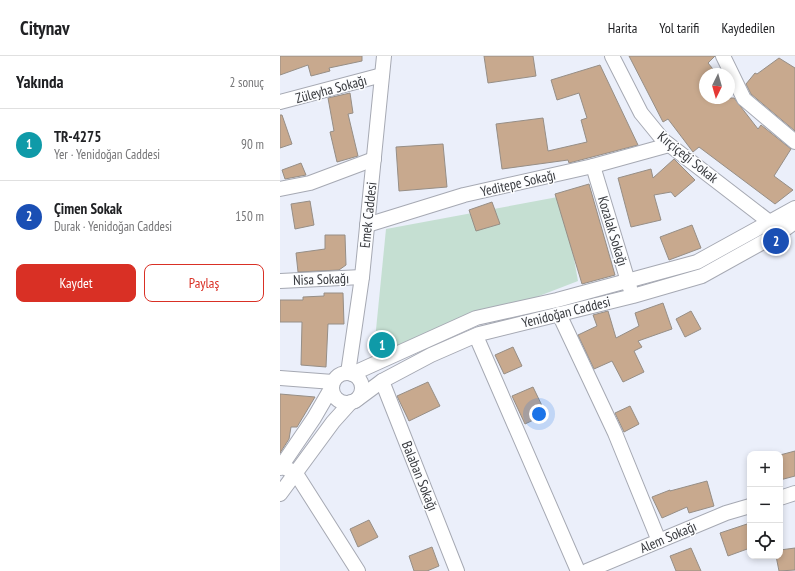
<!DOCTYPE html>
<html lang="tr">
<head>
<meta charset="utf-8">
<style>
  :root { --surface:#fff; --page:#f6f6f6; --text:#202124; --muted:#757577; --line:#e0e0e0; --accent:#d93025 }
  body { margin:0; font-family:"PT Sans Narrow",sans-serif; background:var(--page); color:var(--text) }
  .controls { position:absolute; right:12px; bottom:12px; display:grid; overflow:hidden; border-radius:8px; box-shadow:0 2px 6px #0003 }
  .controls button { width:36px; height:36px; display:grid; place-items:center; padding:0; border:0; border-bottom:1px solid var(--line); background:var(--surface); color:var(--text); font:20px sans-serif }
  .compass { position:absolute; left:419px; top:12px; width:36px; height:36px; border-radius:50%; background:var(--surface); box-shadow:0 2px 6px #0003; rotate:185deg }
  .you { position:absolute; left:259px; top:358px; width:14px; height:14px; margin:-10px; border:3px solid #fff; border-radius:50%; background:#1a73e8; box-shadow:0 0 0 6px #1a73e833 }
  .badge { display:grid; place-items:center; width:26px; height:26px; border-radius:50%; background:var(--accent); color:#fff; font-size:13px; font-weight:700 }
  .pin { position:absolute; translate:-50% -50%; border:2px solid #fff; box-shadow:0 1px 4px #0006 }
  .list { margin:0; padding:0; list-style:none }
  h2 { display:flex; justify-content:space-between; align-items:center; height:52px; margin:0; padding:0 16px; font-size:17px }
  h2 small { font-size:13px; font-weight:400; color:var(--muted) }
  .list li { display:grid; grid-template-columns:26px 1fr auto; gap:12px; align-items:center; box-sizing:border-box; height:72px; padding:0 16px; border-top:1px solid var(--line) }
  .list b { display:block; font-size:15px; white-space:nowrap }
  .list p { margin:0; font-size:13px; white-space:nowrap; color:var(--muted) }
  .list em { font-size:13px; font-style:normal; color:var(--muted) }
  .actions { display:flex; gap:8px; padding:12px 16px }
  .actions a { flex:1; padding:9px 0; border:1px solid var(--accent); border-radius:8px; text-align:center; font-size:14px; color:var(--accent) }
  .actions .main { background:var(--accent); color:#fff }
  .icon { flex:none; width:22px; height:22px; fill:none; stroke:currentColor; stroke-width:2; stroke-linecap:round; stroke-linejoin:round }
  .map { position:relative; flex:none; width:515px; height:515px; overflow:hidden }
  header { display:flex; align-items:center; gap:24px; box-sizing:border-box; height:56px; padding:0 20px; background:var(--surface); border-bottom:1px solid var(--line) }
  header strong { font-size:19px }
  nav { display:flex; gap:22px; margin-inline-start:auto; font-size:14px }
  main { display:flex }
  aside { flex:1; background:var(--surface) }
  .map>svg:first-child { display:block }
  .green { fill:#c5dfd2 }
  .building { fill:#c8a98e; stroke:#968e86 }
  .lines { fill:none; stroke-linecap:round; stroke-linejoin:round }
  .minor-casing { stroke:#a6a9b3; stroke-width:16 }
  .minor { stroke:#fff; stroke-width:14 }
  .labels { text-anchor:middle; stroke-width:3; stroke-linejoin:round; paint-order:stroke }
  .street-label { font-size:14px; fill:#37393d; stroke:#fcfdff }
</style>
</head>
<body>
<header>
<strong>Citynav</strong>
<nav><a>Harita</a><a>Yol tarifi</a><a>Kaydedilen</a></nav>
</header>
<main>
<aside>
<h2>Yakında<small>2 sonuç</small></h2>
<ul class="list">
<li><span class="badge" style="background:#0f9aa8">1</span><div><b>TR-4275</b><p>Yer · Yenidoğan Caddesi</p></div><em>90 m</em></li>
<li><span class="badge" style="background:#1a4fb4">2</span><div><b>Çimen Sokak</b><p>Durak · Yenidoğan Caddesi</p></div><em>150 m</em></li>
</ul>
<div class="actions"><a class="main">Kaydet</a><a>Paylaş</a></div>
</aside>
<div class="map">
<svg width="515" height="515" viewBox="0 0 515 515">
  <rect width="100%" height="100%" fill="#ebeffa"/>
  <!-- green -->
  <path class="green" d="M283 140 298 225 93 304 106 173Z"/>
  <!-- building -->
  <g class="building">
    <path d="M0 0H82V5L49 12 50 15 31 20 28 9 0 19Z"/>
    <path d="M204 0H253L256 20 208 27Z"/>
    <path d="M349 0H435L428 7 437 18H425V42H454L478 73 481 69 511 93 494 120 513 134 495 148 419 91 413 96 388 63 383 66Z"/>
    <path d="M499 2 515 12V75L471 38 466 28 475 17 477 18Z"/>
    <path d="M320 9 358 89 289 107 288 104 222 113 216 68 263 62 268 95 307 86 301 64 307 62 299 37 277 44 271 24Z"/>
    <path d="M70 37 73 57 68 58 78 100 57 106 50 76 54 75 48 42Z"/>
    <path d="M0 59H2L12 88 0 92Z"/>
    <path d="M163 88 167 131 119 135 116 91Z"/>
    <path d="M394 103 415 124 395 141 391 136 374 139 381 164 351 171 338 122 371 113 373 122Z"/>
    <path d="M21 107 26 119 5 123 2 114Z"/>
    <path d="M309 128 335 219 302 228 275 138Z"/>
    <path d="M30 145 34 169 15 173 11 148Z"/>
    <path d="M212 146 220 168 196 175 189 154Z"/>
    <path d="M412 169 421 192 389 204 380 181Z"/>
    <path d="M45 179H65L66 209 59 214 18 216 16 197 45 193Z"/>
    <path d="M44 237H63L64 268H48L46 311 21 309 22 266H0V244H23V241L44 240Z"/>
    <path d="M383 247 392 273 358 285 362 291 354 295 364 316 343 326 332 305 314 313 298 279 317 270 313 259 328 255 336 282 359 270 355 257Z"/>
    <path d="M411 255 421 273 405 281 396 263Z"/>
    <path d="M106 280 110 292 98 297 94 285Z"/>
    <path d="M233 291 242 310 224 318 215 299Z"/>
    <path d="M148 326 160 350 129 365 117 340Z"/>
    <path d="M253 331 266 358 245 368 232 340Z"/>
    <path d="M0 338 35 341 17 371H11L9 383 0 397Z"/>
    <path d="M350 350 359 368 344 376 335 357Z"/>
    <path d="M515 395V420L500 424V399Z"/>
    <path d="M427 425 434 450 409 457 407 451 382 462 372 441 390 434V435Z"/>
    <path d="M89 464 98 481 78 491 70 473Z"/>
    <path d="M470 467V492L448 500 440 477Z"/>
    <path d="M152 491 159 510 147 515H134L129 500Z"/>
    <path d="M411 492 421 515H396L390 500Z"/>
    <path d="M515 492V514L499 515 496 500H500V494Z"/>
  </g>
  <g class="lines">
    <!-- minor casing -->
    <g class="minor-casing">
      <g id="minor">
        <path d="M332 0 361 57 383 84 496 171"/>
        <path d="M443 0 464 43 515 86"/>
        <path d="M0 46 102 19"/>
        <path d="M313 110 350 232"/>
        <path d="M0 133 30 127 94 103"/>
        <path d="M87 169 184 139 313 110 389 89"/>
        <path d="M0 225 82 221"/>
        <path d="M279 258 335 377 379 485"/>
        <path d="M196 280 298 515"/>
        <circle cx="67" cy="332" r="15"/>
        <path d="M68 317 82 221 104 0"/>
        <path d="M72 318 196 262 277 244 417 206 515 152"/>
        <path d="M0 322 53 326"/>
        <path d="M102 325 177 515"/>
        <path d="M75 345 102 325 151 299 199 278 353 240 422 220 501 176 515 166"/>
        <path d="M0 410 15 416 78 515"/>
        <path d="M0 412 34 362 52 331"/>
        <path d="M0 438 53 366 71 346"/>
        <path d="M500 442 515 437"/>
        <path d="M307 515 446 457 470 450"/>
      </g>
    </g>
    <!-- minor -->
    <use href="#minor" class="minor"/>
  </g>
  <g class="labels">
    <!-- street labels -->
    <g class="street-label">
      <text transform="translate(51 33) rotate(-15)" y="5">Züleyha Sokağı</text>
      <text transform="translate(408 101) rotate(39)" y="5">Kırçiçeği Sokak</text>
      <text transform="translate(238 127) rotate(-13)" y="5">Yeditepe Sokağı</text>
      <text transform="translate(88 159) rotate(-84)" y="5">Emek Caddesi</text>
      <text transform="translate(333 175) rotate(73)" y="5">Kozalak Sokağı</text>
      <text transform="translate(41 223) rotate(-2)" y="5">Nisa Sokağı</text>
      <text transform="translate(286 256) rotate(-14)" y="5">Yenidoğan Caddesi</text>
      <text transform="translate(140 420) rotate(68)" y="5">Balaban Sokağı</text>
      <text transform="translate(388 481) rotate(-23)" y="5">Alem Sokağı</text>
    </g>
  </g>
</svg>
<div class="controls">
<button>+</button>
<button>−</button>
<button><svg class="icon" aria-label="locate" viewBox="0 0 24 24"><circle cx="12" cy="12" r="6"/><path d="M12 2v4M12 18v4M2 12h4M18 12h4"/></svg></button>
</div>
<svg class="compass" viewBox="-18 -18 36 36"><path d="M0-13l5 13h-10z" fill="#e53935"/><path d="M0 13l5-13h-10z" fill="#757577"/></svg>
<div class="you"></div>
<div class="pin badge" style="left:102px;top:289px;background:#0f9aa8">1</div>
<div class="pin badge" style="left:496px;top:185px;background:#1a4fb4">2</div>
</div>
</main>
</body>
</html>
